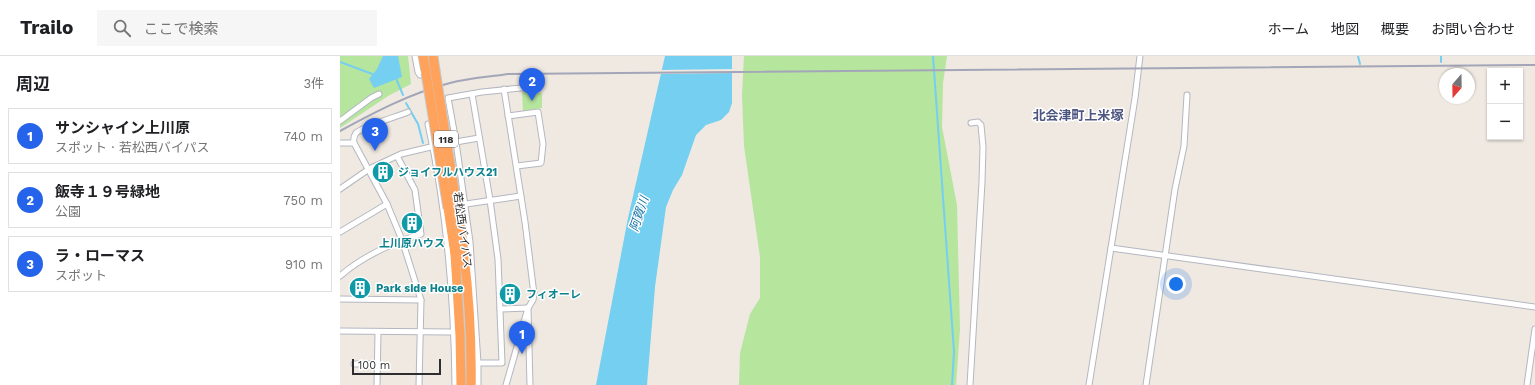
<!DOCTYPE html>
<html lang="ja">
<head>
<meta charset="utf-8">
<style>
  :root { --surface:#fff; --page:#f6f6f6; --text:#202124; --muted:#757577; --line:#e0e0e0; --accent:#2563eb }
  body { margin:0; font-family:"Work Sans","Noto Sans JP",sans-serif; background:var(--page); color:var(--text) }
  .controls { position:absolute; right:12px; top:12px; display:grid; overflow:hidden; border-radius:0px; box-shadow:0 1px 3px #0004 }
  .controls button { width:36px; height:36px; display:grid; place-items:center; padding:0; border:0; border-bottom:1px solid var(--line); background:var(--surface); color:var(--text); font:20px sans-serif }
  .compass { position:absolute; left:1099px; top:12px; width:36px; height:36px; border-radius:50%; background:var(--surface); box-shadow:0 1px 3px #0004; rotate:200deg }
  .scale { position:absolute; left:12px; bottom:10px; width:89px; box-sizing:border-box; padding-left:4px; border:2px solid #2e2e2e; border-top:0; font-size:11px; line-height:14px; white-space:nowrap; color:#2e2e2e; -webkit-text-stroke:3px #fff; paint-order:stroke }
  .you { position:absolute; left:836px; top:228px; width:14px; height:14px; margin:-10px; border:3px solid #fff; border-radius:50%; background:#1a73e8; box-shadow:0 0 0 6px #1a73e833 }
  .badge { display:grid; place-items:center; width:26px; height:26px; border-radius:50%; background:var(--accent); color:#fff; font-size:13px; font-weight:700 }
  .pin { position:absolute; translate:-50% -33px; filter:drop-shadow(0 1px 2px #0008) }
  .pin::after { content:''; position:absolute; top:21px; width:14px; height:12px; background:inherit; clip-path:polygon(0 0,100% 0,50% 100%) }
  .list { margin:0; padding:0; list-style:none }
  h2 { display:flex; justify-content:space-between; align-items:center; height:52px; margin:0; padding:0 16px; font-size:17px }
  h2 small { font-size:13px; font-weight:400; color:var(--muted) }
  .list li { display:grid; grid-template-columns:26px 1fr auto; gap:12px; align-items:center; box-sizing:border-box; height:56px; margin:0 8px 8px; padding:0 8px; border:1px solid var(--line); border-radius:0px }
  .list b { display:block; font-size:15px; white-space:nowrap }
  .list p { margin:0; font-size:13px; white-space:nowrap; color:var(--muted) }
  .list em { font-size:13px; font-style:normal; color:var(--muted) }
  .icon { flex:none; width:22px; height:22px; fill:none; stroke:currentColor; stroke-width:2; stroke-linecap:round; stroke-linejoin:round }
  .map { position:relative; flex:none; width:1195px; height:329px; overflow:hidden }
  header { display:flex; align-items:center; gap:24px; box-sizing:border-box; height:56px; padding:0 20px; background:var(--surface); border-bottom:1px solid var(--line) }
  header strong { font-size:19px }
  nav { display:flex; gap:22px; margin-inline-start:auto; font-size:14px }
  .search { width:280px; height:36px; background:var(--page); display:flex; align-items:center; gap:10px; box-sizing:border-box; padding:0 14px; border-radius:0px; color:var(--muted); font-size:15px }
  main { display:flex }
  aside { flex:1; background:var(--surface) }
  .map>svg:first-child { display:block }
  .green { fill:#b6e59e }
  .water { fill:#75cff0 }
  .pier { fill:#efe9e1 }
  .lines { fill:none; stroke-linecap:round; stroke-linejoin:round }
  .stream { stroke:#75cff0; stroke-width:2 }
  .street-casing { stroke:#b4b7c1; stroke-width:7 }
  .highway-casing { stroke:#c9c9c9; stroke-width:11 }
  .street { stroke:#fff; stroke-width:5 }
  .highway { stroke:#ffa35c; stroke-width:9 }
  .rail { stroke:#a3a6b8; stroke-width:2 }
  .highway-bridge-casing { stroke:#c9c9c9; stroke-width:11; stroke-linecap:butt }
  .highway-bridge { stroke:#ffa35c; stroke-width:9 }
  .labels { text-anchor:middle; stroke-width:3; stroke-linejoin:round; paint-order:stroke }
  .shield { fill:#fff; stroke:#6d6d6d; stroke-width:1 }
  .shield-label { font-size:10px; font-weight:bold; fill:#2e2e2e }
  .culture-label { font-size:11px; font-weight:bold; fill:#0d838f; stroke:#fff; text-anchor:start }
  .street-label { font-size:11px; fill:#2e2e2e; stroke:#fff }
  .water-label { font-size:12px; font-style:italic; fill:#0d6fa3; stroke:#fff }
  .quarter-label { font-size:13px; font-weight:bold; fill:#4d5680; stroke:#fff }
</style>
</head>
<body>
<header>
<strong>Trailo</strong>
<div class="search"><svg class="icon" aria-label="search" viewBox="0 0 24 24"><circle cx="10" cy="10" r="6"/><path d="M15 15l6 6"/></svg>ここで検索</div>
<nav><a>ホーム</a><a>地図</a><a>概要</a><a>お問い合わせ</a></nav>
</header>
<main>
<aside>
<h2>周辺<small>3件</small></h2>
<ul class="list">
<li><span class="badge">1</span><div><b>サンシャイン上川原</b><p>スポット · 若松西バイパス</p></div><em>740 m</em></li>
<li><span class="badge">2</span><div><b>飯寺１９号緑地</b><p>公園</p></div><em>750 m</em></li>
<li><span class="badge">3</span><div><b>ラ・ローマス</b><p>スポット</p></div><em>910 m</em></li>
</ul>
</aside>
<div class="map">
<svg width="1195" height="329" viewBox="0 0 1195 329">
  <rect width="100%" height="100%" fill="#efe9e1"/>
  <!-- green -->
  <g class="green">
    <path d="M0 0H68L71 28 48 40 0 72Z"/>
    <path d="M404 0H607L603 27 602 71 617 149 620 273 616 329H399L400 297 410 258 420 242V201L404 90 402 39Z"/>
    <path d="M182 36 202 37V52L183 55Z"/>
  </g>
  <!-- water -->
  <g class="water">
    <path d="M43 0H58L62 21 34 32 29 23 37 13Z"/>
    <path d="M325 0H392V47L389 56 381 64 366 69 356 79 342 119 333 134 326 151 315 231 307 329H256L288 162Z"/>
  </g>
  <!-- pier -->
  <path class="pier" d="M394 13V17L318 18 319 14Z"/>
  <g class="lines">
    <!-- stream -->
    <g class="stream">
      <path d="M593 0 614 296 612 329"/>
      <path d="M1018 0 1020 8"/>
      <path d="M1101 0V6"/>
      <path d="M0 6 35 19"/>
      <path d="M55 20 63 39"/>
      <path d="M66 47 78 68 83 87"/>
    </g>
    <!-- street casing -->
    <g class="street-casing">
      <g id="street">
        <path d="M75 0 78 16 80 19H87"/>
        <path d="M164 33 185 166 194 238 193 244 188 252 166 329"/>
        <path d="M132 38 150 144 158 203 162 307H138"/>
        <path d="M68 56C56 61 24 70 16 77 14 80 13 83 14 87L47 148 62 184 81 244 79 329"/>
        <path d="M168 60 198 56 203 88 201 107 177 110"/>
        <path d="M0 65 31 42 39 38"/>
        <path d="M88 68C107 154 114 241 115 329"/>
        <path d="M0 87H14"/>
        <path d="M104 88 139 82"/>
        <path d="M0 133 29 113 61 98 95 90"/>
        <path d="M126 148 181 140"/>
        <path d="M0 176 47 148"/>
        <path d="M771 192 1195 251"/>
        <path d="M0 220C23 200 52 187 81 178L75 134 57 100"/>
        <path d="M0 243 81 244"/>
        <path d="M160 253 188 252 190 329"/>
        <path d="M0 275 111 276"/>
        <path d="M14 308H38"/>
        <path d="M37 329 38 276"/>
        <path d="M138 329V307L130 186 116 86 108 42 142 36 191 31"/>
        <path d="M630 329 642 126 643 91 641 69 638 66 631 67"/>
        <path d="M749 329 795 42 800 0"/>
        <path d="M806 329 835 133 844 90 847 39"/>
        <path d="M1187 329 1195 273"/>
      </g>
    </g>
    <!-- highway casing -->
    <g class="highway-casing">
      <g id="highway">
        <path d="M83 0 86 17"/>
        <path d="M93 0 95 14"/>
        <path d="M108 152 115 198 120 280 121 329"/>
        <path d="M117 152C127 210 132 270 131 329"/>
      </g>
    </g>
    <!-- street -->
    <use href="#street" class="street"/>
    <!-- highway -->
    <use href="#highway" class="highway"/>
    <!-- rail -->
    <path class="rail" d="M0 75C35 56 71 37 110 27 129 22 149 21 168 18L1195 9"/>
    <!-- highway-bridge casing -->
    <g class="highway-bridge-casing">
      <g id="highway-bridge">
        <path d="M95 14 117 152"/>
        <path d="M86 17 108 152"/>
      </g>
    </g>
    <!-- highway-bridge -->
    <use href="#highway-bridge" class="highway-bridge"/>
  </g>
  <!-- icons -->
  <defs>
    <g id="building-disc" transform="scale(1.15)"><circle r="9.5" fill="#0f9aa8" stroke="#fff"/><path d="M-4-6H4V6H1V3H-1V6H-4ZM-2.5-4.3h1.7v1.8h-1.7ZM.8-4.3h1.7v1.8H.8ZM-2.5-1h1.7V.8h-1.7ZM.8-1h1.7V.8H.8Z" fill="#fff"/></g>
  </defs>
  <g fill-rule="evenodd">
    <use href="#building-disc" x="43" y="116"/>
    <use href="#building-disc" x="72" y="167"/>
    <use href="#building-disc" x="20" y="232"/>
    <use href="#building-disc" x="170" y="238"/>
  </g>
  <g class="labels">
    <!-- shield labels -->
    <rect class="shield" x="94" y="75" width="24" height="16" rx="3"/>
    <g class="shield-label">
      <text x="106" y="87">118</text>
    </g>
    <!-- culture labels -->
    <g class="culture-label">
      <text x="58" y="120">ジョイフルハウス21</text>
      <text x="72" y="191" text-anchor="middle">上川原ハウス</text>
      <text x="36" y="236">Park side House</text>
      <text x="186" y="242">フィオーレ</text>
    </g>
    <!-- street labels -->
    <g class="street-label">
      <text transform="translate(123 174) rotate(82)" y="4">若松西バイパス</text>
    </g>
    <!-- water labels -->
    <g class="water-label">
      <text transform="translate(299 158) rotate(-72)" y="4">阿賀川</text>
    </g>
    <!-- quarter labels -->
    <g class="quarter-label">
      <text x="738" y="64">北会津町上米塚</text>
    </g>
  </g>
</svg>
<div class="controls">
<button>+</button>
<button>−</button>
</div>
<svg class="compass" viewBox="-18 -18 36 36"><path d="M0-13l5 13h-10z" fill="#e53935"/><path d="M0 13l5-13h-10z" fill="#757577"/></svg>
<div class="scale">100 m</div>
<div class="you"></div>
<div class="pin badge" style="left:182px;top:298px">1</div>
<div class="pin badge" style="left:192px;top:45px">2</div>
<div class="pin badge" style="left:35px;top:95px">3</div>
</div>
</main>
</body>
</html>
